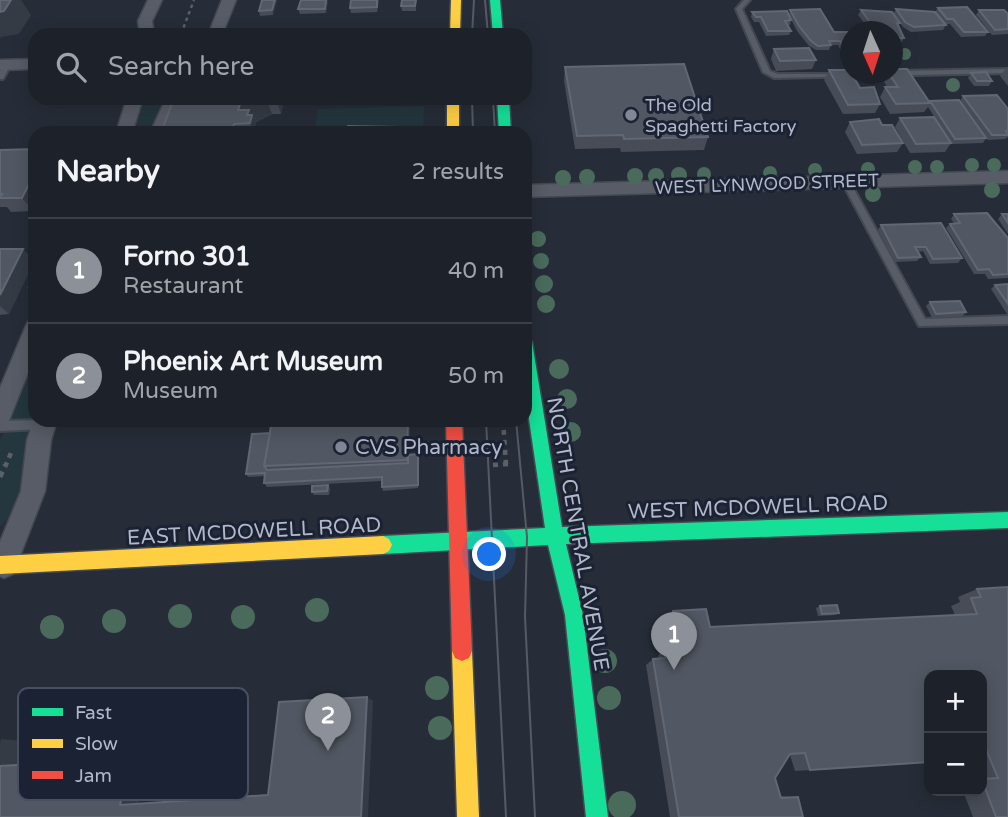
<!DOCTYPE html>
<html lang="en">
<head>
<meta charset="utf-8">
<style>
  :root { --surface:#1d222a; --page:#252a32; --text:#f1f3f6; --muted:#a0a4a8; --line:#3b3f47; --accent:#8c9099 }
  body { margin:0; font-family:"Varela Round",sans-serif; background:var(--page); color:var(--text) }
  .controls { position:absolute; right:21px; bottom:21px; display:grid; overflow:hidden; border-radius:14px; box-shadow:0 4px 18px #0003 }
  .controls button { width:63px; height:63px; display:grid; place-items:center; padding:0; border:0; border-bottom:2px solid var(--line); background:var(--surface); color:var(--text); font:35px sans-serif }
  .compass { position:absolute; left:840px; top:21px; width:63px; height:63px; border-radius:50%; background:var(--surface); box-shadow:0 4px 18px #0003; rotate:177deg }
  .you { position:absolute; left:490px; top:555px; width:24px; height:24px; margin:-18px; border:5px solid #fff; border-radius:50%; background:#1a73e8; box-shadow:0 0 0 10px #1a73e833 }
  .badge { display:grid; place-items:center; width:46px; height:46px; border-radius:50%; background:var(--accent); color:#fff; font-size:23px; font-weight:700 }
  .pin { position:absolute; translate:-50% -58px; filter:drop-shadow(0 2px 4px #0008) }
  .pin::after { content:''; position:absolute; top:37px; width:24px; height:21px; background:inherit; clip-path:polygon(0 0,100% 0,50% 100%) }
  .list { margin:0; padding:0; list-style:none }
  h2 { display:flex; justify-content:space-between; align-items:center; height:91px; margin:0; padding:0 28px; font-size:30px }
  h2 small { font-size:23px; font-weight:400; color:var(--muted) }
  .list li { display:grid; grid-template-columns:46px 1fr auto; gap:21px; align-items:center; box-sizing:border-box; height:105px; padding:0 28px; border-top:2px solid var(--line) }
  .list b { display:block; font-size:26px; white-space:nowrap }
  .list p { margin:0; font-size:23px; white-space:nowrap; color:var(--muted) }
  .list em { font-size:23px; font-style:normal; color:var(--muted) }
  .icon { flex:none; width:38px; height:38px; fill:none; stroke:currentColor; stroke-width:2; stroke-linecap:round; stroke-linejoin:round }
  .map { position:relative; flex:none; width:1008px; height:817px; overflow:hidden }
  .search { position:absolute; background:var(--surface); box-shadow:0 4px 18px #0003; left:28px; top:28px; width:504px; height:77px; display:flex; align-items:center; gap:18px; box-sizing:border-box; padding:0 24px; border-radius:21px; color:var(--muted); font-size:26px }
  .panel { position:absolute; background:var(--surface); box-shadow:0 4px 18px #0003; left:28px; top:126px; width:504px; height:301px; border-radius:21px }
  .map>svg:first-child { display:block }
  .green { fill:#24373e }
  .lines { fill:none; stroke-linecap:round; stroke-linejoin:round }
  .lane-casing { stroke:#444851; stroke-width:4 }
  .street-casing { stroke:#444851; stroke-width:3 }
  .fast-casing { stroke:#454a54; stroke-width:3 }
  .slow-casing { stroke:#454a54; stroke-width:3 }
  .jam-casing { stroke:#454a54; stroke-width:3 }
  .path-far2 { stroke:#5b6069; stroke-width:2.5; stroke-dasharray:3.5 3.5; stroke-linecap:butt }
  .path-far1 { stroke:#5b6069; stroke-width:4.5; stroke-dasharray:5 5; stroke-linecap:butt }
  .path { stroke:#5b6069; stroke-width:5; stroke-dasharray:6 6; stroke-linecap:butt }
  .lane { fill:#585c66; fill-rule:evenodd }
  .street { fill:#585c66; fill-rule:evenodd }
  .fast { fill:#16e098; fill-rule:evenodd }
  .slow { fill:#ffcf43; fill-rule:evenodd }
  .jam { fill:#f24e42; fill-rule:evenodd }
  .tram { stroke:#565a63; stroke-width:2 }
  .tree { fill:#4a6b5c }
  .wall { fill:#474c57 }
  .shaded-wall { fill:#353b45 }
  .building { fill:#525863; stroke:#616773; stroke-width:2 }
  .poi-dot { fill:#818797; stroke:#1a2233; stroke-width:2.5 }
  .labels { text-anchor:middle; stroke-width:6; stroke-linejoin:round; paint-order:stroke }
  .far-poi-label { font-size:18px; fill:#b1b8ca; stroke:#1a2233; text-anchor:start }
  .far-street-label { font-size:18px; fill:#b1b8ca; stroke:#1a2233 }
  .poi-label { font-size:21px; fill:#b1b8ca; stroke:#1a2233; text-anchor:start }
  .street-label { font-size:21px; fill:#b1b8ca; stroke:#1a2233 }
  .key { fill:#1a2233; stroke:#474f60; stroke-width:2 }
  .key-label { font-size:19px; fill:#b1b8ca }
</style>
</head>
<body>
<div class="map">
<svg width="1008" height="817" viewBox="0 0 1008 817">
  <rect width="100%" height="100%" fill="#272d38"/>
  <!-- green -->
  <g class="green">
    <path d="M142 98H169L152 133H129Z"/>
    <path d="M424 106 423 133H314L318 109Z"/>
    <path d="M35 359V420L21 508 0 526V441Z"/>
  </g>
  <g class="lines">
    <!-- lane casing -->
    <g class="lane-casing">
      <g id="lane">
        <path d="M744 0H750L742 9 770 71 778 74H892V71H895L1008 69V73L774 78 763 72 736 9Z"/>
        <path d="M6 63 11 64 3 79H0V71Z"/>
        <path d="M846 179 850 182 925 319 1008 316V324L919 326 842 182Z"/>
        <path d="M45 420 48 424 47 427 43 429 0 431V421Z"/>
      </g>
    </g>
    <!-- street casing -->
    <g class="street-casing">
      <g id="street">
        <path d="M148 0H162L152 21 154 35H140L138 21Z"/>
        <path d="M222 0H236L222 35H208Z"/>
        <path d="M35 59V69L0 70V60Z"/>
        <path d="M127 98H143L132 133H116Z"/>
        <path d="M166 98H182L166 133H150Z"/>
        <path d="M1008 171V183L525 197V185Z"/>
        <path d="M35 320V355L8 423 0 426V388L25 328 28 322Z"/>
        <path d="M35 417V420H57L51 440 45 491 13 574 4 578 0 576V542L21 491 27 440Z"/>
      </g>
    </g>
    <!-- fast casing -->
    <g class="fast-casing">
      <g id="fast">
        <path d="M490 0H500L503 35H493Z"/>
        <path d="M497 98H509L511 133H499Z"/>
        <path d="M525 336 532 342 562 527 1008 512V528L566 544 583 615 608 817H586L565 615 548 545 383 554 377 551 374 545 377 539 383 536 545 528 525 392Z"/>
      </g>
    </g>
    <!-- slow casing -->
    <g class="slow-casing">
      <g id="slow">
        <path d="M451 0H461L460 35H450Z"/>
        <rect x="447" y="98" width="12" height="35"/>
        <path d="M383 536 389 539 392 545 389 551 383 554 0 574V556Z"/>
        <path d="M462 641 469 644 472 651 479 817H457L452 651 455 644Z"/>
      </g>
    </g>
    <!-- jam casing -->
    <g class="jam-casing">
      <path id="jam" d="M446 420H462L472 651 469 658 462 661 455 658 452 651Z"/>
    </g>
    <!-- path-far2 -->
    <path class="path-far2" d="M181 34 194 0"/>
    <!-- path-far1 -->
    <g class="path-far1">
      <path d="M28 286 35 287"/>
      <path d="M503 420 506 464"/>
      <path d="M493 465 509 464"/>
      <path d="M5 467 11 453"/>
    </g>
    <!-- path -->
    <path class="path" d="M0 477 5 465"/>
    <!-- lane -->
    <use href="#lane" class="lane"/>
    <!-- street -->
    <use href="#street" class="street"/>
    <!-- fast -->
    <use href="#fast" class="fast"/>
    <!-- slow -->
    <use href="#slow" class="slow"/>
    <!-- jam -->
    <use href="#jam" class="jam"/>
    <!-- tram -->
    <g class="tram">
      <path d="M485 0 488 35"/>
      <path d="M472 35 474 0"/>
      <path d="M472 98 473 133"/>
      <path d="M493 98 495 133"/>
      <path d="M486 420 506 817"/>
      <path d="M516 420 527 537 525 617 535 817"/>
    </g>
  </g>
  <!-- trees -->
  <g class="tree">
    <circle cx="905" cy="54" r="6"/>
    <circle cx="953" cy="85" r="7"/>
    <circle cx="972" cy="165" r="7"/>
    <circle cx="994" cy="165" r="7"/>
    <circle cx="915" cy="167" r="7"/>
    <circle cx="937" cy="167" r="7"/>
    <circle cx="868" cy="169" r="7"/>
    <circle cx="815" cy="170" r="7"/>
    <circle cx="770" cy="173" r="7"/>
    <circle cx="704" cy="174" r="7"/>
    <circle cx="679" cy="175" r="8"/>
    <circle cx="635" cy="176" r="8"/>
    <circle cx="656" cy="176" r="8"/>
    <circle cx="587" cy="177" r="8"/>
    <circle cx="563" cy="178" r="8"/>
    <circle cx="992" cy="190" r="8"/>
    <circle cx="873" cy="194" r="8"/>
    <circle cx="538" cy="239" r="8"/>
    <circle cx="541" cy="261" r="8"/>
    <circle cx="544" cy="284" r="9"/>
    <circle cx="546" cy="304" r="9"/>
    <circle cx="559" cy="369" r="10"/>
    <circle cx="567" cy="399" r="10"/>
    <circle cx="571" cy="432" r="10"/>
    <circle cx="317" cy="610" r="12"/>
    <circle cx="180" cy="616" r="12"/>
    <circle cx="243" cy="617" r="12"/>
    <circle cx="114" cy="621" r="12"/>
    <circle cx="52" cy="627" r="12"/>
    <circle cx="605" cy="661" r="12"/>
    <circle cx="437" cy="688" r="12"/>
    <circle cx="609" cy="698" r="12"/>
    <circle cx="440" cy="728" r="12"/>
    <circle cx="622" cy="805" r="14"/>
  </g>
  <!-- wall -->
  <g class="wall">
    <path d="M262 0H277L273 15 260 16 259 11Z"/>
    <path d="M328 0 326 13 300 14 298 9Z"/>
    <path d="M379 0 377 12 351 13 350 8Z"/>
    <path d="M416 0V11H402L401 6Z"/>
    <path d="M938 8 988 32 985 36 961 37 950 24H945L946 25 943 30 911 32 903 27 900 23 898 26 904 38 901 43H892V32H871L858 15 861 10 894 13 896 9 935 12Z"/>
    <path d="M790 10 834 32H850V51H841L838 45H831L829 50H816L809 46 797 31 789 15 791 20 790 25H788L791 31 789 35 766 36 759 22H754L751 17 752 12 789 15Z"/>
    <path d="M979 10 1008 14V34L992 35 976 15Z"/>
    <path d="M774 49 816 60 812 69 776 71 771 59Z"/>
    <path d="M565 67 708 137 704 150 621 152 620 148 575 149 564 81Z"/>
    <path d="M1007 67H1008V86L1000 76Z"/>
    <path d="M829 70 860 88 880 104 875 113 843 114 824 80Z"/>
    <path d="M971 73 992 81 989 86H974L968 78Z"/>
    <path d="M884 74H889L929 102 930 101 986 138 983 143 952 144 928 107 924 112 890 114 880 97 885 87H887L882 78Z"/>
    <path d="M963 96 1008 109V137L1005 139 988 140 960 101Z"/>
    <path d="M174 98H292L291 101H284L281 114H272L255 123 259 133H161Z"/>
    <path d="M900 118 951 143 945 152 910 153 895 127Z"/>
    <path d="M850 122 903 143 897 152 857 154 845 132Z"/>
    <path d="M35 149V206L33 211 11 212 7 207H0V150Z"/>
    <path d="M954 214 1008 238V278L988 279 985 274H974L946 228 950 224 954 223 951 219Z"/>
    <path d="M1002 214H1008V234L998 219Z"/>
    <path d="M881 225 962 258 958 263 930 264 923 251 918 252 921 257 917 261 894 262 878 230Z"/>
    <path d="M0 249 34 261 9 314 0 315Z"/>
    <path d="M1008 284V314H1007L991 289 995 285Z"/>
    <path d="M930 302 966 312 962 317 932 318 926 306Z"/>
    <path d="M252 434 409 454H418V488L383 491 382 487V481L267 487 264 483 265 476 248 477 246 474Z"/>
    <path d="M328 485 330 488 329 495H314L312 492Z"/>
    <path d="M1008 587V817H973L963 791H982V675L810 770 795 771 790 755 775 778 780 796 798 797 803 817H670L646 665 653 659H658L666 618 673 611 710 627 955 615 951 606 960 602 958 597 977 589Z"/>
    <path d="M820 606 839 613 835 615 818 616 816 608Z"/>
  </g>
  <!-- shaded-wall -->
  <g class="shaded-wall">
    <path d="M11 0H21L31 15 19 34 1 37 0 39V12Z"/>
    <path d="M275 0H277L273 15 272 10Z"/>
    <path d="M326 0H328L326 13 325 9Z"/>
    <path d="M251 98H266L272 114 255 123 259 133H253L250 123 238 110 240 104Z"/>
    <path d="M276 98H283L284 101 281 114Z"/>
    <path d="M234 124 237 133H233L232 131Z"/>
    <path d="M29 184 35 192V206L33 211 22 198Z"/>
    <path d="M23 249 34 261 9 314 0 306V295Z"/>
    <path d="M408 420H410L409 467 407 460Z"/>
    <path d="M367 697 373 701 368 817H361Z"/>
    <path d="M1 739 25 741 17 767H0V744Z"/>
    <path d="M130 758 148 759 139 803 120 805Z"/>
  </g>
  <!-- building -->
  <g class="building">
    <path d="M0 0H11L4 11 0 12Z"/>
    <path d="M262 0H275L272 10 259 11Z"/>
    <path d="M301 0H326L325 9H298Z"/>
    <path d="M351 0H377V7L350 8Z"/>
    <path d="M402 0H416L415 6H401Z"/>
    <path d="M967 7 988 32H964L953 19H947L938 8Z"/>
    <path d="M820 9 834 32H850V46H843L840 41H829L831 45 818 46 811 41 799 26 790 10Z"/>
    <path d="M896 9 935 12 946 25 914 27 905 22Z"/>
    <path d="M861 10 892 12 900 23H897L904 38H892V32H877Z"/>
    <path d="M979 10H1004L1008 14V29L995 30Z"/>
    <path d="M787 11 791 20 785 21 791 31H768L761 17H756L752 12Z"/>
    <path d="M809 48 816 60 780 61 774 49Z"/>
    <path d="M684 64 708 137 624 139 623 135 577 136 565 67Z"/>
    <path d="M892 69H907L930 103 896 104 885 87H898L889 74H892Z"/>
    <path d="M829 70H849L850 74H852L860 88 874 87 880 104 848 105Z"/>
    <path d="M986 72 992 81H977L971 73Z"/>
    <path d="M997 95 1008 109V131H1006L1008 135H992L963 96Z"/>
    <path d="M174 98H251L240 104 238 110H249L247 115H252L250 123 234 124 232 131 236 133H161Z"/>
    <path d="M959 100 986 138 955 139 930 101Z"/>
    <path d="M934 117 951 143 916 144 900 118Z"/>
    <path d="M879 119 882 125H892L903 143 862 145 850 122Z"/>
    <path d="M348 126 397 127 396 133H331V130L347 129Z"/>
    <path d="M313 131 312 133H291Z"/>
    <path d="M35 149V184H29L22 198H0L2 194H0V150Z"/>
    <path d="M987 213 1008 238V274L993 275 989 269 978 270 950 224 960 223 954 214Z"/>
    <path d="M1002 214H1008V223Z"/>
    <path d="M941 223 962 258 933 259 926 247H915L921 257 898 258 881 225Z"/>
    <path d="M0 249H23L0 295Z"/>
    <path d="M1008 284V304L995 285Z"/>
    <path d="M960 301 966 312 936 314 930 302Z"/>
    <path d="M272 420H408L407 460 264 466Z"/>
    <path d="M270 433 264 466 267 470 408 463V455L418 454V485L382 487V477L264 483 265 473 246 474 252 434Z"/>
    <path d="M328 485 327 491 312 492V486Z"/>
    <path d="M1008 587V817H996L982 780V779L998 778 985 747H982V675H929V762L810 770 805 753 790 754 775 778 781 798 798 797 803 817H679L653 659 665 658 673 611 706 609 710 627 977 614 971 598 981 597 977 589Z"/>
    <path d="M837 605 839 613 822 614 820 606Z"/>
    <path d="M367 697 361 817H0V766L130 758 120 805 268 795 279 702Z"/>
  </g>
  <!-- markers -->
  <g class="poi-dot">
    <circle cx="631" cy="115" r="7"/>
    <circle cx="341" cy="447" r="7"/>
  </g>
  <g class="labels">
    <!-- far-poi labels -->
    <g class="far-poi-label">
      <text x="645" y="111">The Old<tspan x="645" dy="21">Spaghetti Factory</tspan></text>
    </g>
    <!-- far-street labels -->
    <g class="far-street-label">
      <text transform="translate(767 184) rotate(-2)" y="6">WEST LYNWOOD STREET</text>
    </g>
    <!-- poi labels -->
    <g class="poi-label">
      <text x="355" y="454">CVS Pharmacy</text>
    </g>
    <!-- street labels -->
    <g class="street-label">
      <text transform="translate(758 507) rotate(-2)" y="7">WEST MCDOWELL ROAD</text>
      <text transform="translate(254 531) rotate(-3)" y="7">EAST MCDOWELL ROAD</text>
      <text transform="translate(578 534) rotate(80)" y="7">NORTH CENTRAL AVENUE</text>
    </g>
  </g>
  <!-- legend -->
  <rect x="18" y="688" width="230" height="112" rx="10" class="key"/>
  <rect x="32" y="708" width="31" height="8" fill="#16e098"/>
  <rect x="32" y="739" width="31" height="9" fill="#ffcf43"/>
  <rect x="32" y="771" width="31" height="8" fill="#f24e42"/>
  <g class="key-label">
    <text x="75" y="719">Fast</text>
    <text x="75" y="750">Slow</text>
    <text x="75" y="782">Jam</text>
  </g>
</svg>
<div class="controls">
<button>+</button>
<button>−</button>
</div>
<svg class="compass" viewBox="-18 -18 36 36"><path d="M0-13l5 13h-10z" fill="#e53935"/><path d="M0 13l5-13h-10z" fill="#a0a4a8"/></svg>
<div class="you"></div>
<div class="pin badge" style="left:674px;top:670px">1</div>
<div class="pin badge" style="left:328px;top:751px">2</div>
<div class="search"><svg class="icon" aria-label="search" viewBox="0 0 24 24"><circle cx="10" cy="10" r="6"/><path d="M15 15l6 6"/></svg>Search here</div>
<section class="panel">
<h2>Nearby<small>2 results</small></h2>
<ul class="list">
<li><span class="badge">1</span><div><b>Forno 301</b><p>Restaurant</p></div><em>40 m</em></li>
<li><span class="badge">2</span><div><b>Phoenix Art Museum</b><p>Museum</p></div><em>50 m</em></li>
</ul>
</section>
</div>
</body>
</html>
